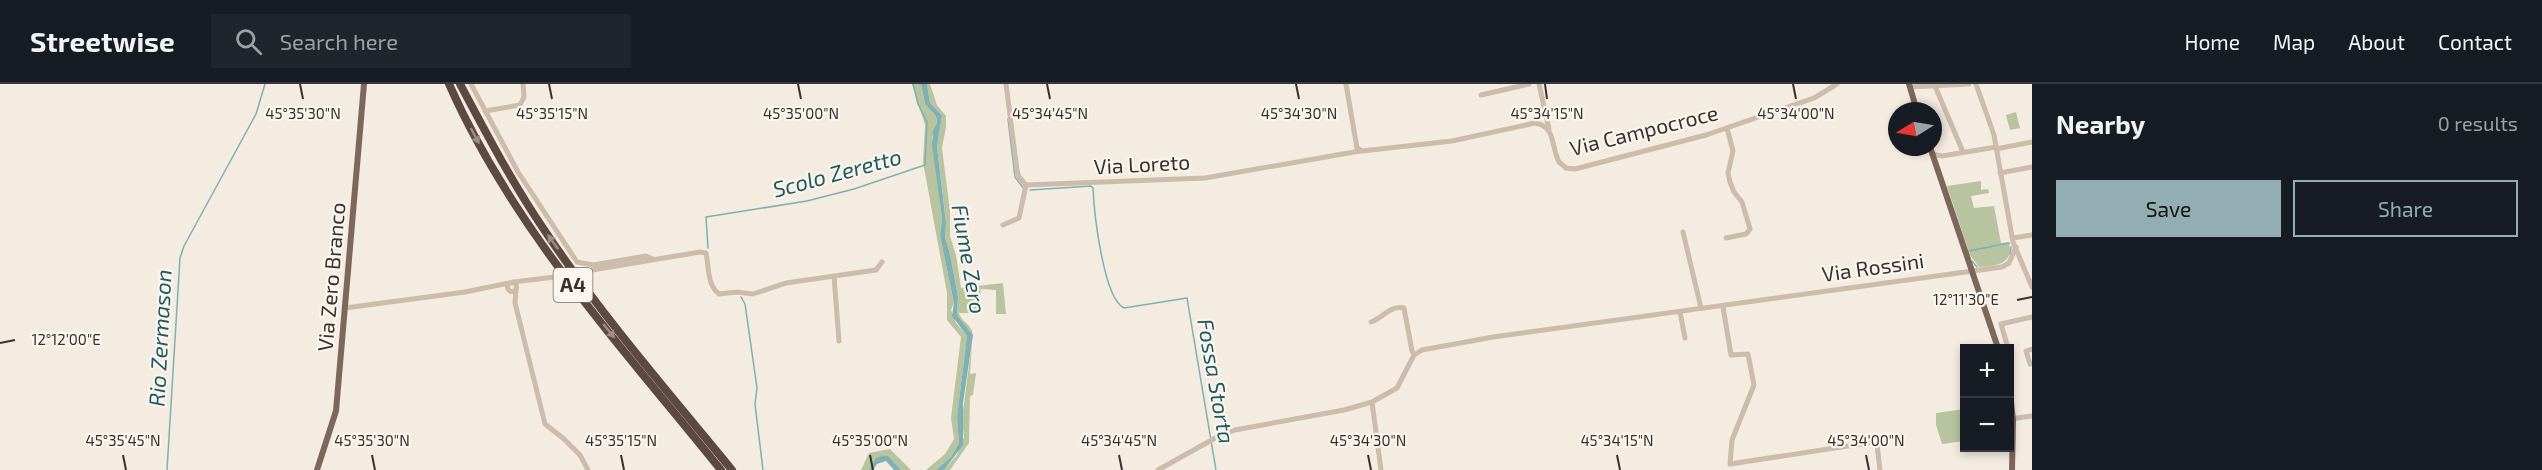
<!DOCTYPE html>
<html lang="en">
<head>
<meta charset="utf-8">
<style>
  :root { --surface:#171b24; --page:#20242c; --text:#f1f3f6; --muted:#9ea1a6; --line:#363941; --accent:#92aeb2 }
  body { margin:0; font-family:"Exo 2",sans-serif; background:var(--page); color:var(--text) }
  .controls { position:absolute; right:18px; bottom:18px; display:grid; overflow:hidden; border-radius:0px; box-shadow:0 3px 9px #0003 }
  .controls button { width:54px; height:54px; display:grid; place-items:center; padding:0; border:0; border-bottom:2px solid var(--line); background:var(--surface); color:var(--text); font:30px sans-serif }
  .compass { position:absolute; left:1888px; top:18px; width:54px; height:54px; border-radius:50%; background:var(--surface); box-shadow:0 3px 9px #0003; rotate:259deg }
  .list { margin:0; padding:0; list-style:none }
  h2 { display:flex; justify-content:space-between; align-items:center; height:78px; margin:0; padding:0 24px; font-size:26px }
  h2 small { font-size:20px; font-weight:400; color:var(--muted) }
  .actions { display:flex; gap:12px; padding:18px 24px }
  .actions a { flex:1; padding:14px 0; border:2px solid var(--accent); border-radius:0px; text-align:center; font-size:21px; color:var(--accent) }
  .actions .main { background:var(--accent); color:#111 }
  .icon { flex:none; width:33px; height:33px; fill:none; stroke:currentColor; stroke-width:2; stroke-linecap:round; stroke-linejoin:round }
  .map { position:relative; flex:none; width:2032px; height:386px; overflow:hidden }
  header { display:flex; align-items:center; gap:36px; box-sizing:border-box; height:84px; padding:0 30px; background:var(--surface); border-bottom:2px solid var(--line) }
  header strong { font-size:28px }
  nav { display:flex; gap:33px; margin-inline-start:auto; font-size:21px }
  .search { width:420px; height:54px; background:var(--page); display:flex; align-items:center; gap:15px; box-sizing:border-box; padding:0 21px; border-radius:0px; color:var(--muted); font-size:22px }
  main { display:flex }
  aside { flex:1; background:var(--surface) }
  .map>svg:first-child { display:block }
  .green { fill:#b8c4a0 }
  .water { fill:#7fb0b2 }
  .lines { fill:none; stroke-linecap:round; stroke-linejoin:round }
  .stream { stroke:#7fb0b2; stroke-width:1.5 }
  .minor-tunnel { stroke:#cfc6bd; stroke-width:5; stroke-dasharray:5 2.5; stroke-linecap:butt }
  .minor { stroke:#cdbbac; stroke-width:5 }
  .major { stroke:#7d675c; stroke-width:6 }
  .highway { stroke:#5c4a42; stroke-width:8 }
  .oneway { fill:#9c8e87 }
  .ticks { fill:none; stroke:#3b302b; stroke-width:2 }
  .labels { text-anchor:middle; stroke-width:4.5; stroke-linejoin:round; paint-order:stroke }
  .shield { fill:#fbf5ee; stroke:#756b66; stroke-width:1.5 }
  .shield-label { font-size:20px; font-weight:bold; fill:#3b302b }
  .street-label { font-size:21px; fill:#3b302b; stroke:#fbf5ee }
  .water-label { font-size:22px; font-style:italic; fill:#1f5a5e; stroke:#fbf5ee }
  .ticks-label { font-size:15px; text-anchor:middle; fill:#3b302b; stroke:#fbf5ee; stroke-width:4.5; stroke-linejoin:round; paint-order:stroke }
</style>
</head>
<body>
<header>
<strong>Streetwise</strong>
<div class="search"><svg class="icon" aria-label="search" viewBox="0 0 24 24"><circle cx="10" cy="10" r="6"/><path d="M15 15l6 6"/></svg>Search here</div>
<nav><a>Home</a><a>Map</a><a>About</a><a>Contact</a></nav>
</header>
<main>
<div class="map">
<svg width="2032" height="386" viewBox="0 0 2032 386">
  <rect width="100%" height="100%" fill="#f4ebe1"/>
  <!-- green -->
  <g class="green">
    <path d="M912 0H921L925 20 936 32 937 39 932 53 942 134 940 152 954 219 951 226 956 239 967 252 957 333 959 359 951 373 936 386H926L945 370 954 355 951 334 961 253 947 236V209L923 78 925 41Z"/>
    <path d="M927 0H930L937 21 946 32V43L942 64 950 127V152L956 171 961 204 1003 199 1006 230H996V206L981 205 978 229H959C961 238 972 240 973 251L957 231 958 213 950 170 945 153 946 138 937 63 942 31 930 19Z"/>
    <path d="M2016 28 2020 44 2010 46 2006 31Z"/>
    <path d="M1981 97V106L1988 105 1989 109 1971 112 1974 124 1994 122 2001 159 2009 158C2014 180 1997 182 1979 183L1970 171 1947 102Z"/>
    <path d="M972 258 970 290 976 289 973 311 970 312 969 359 950 386H944L957 371 964 353 962 335Z"/>
    <path d="M1964 325V357L1942 360 1936 341V329Z"/>
    <path d="M890 365 911 386H901L887 372H882L869 386H861L869 369Z"/>
  </g>
  <!-- water -->
  <g class="water">
    <path d="M921 0H927L930 19 942 31 937 63 946 139 945 153 950 170 958 213 957 231 973 251 963 319V361L944 386H936L951 373 959 359 957 333 967 252 952 232 954 219 940 152 942 134 932 61 933 47 937 39 936 32 925 20Z"/>
    <path d="M882 372H888L901 386H894L886 377 877 380 873 386H869L876 374Z"/>
  </g>
  <g class="lines">
    <!-- stream -->
    <g class="stream">
      <path d="M1008 35 1015 93 1024 105"/>
      <path d="M1030 106 1091 102 1093 104C1094 127 1103 214 1124 224L1187 214 1216 386"/>
      <path d="M708 164 706 133 807 117 854 105 925 81 927 38 918 20 913 0"/>
      <path d="M1969 167 2009 159"/>
      <path d="M2010 171 2011 163"/>
      <path d="M1972 177 1977 183"/>
      <path d="M741 213 745 220 757 304 755 320 763 386"/>
      <path d="M167 386 180 174 184 162 256 30 265 0"/>
    </g>
    <!-- minor-tunnel -->
    <path class="minor-tunnel" d="M555 193 592 186"/>
    <!-- minor -->
    <g class="minor">
      <path d="M471 0 518 88 577 178 593 181 646 172 653 175"/>
      <path d="M1006 0 1017 86 1019 93 1026 101 1205 94 1360 67"/>
      <path d="M1346 0 1357 64 1362 67 1452 57 1535 39C1556 42 1551 63 1559 78L1566 84 1575 85 1706 51 1814 14 1837 0"/>
      <path d="M1539 0 1549 45"/>
      <path d="M1976 0 1994 51 2013 158 2032 203"/>
      <path d="M1935 2 1963 68"/>
      <path d="M1910 3 1969 0"/>
      <path d="M1481 11 1529 0"/>
      <path d="M485 27 520 21 524 13 523 0"/>
      <path d="M1996 65 2032 58"/>
      <path d="M1932 70 1942 72 1996 63"/>
      <path d="M2000 89 2032 83"/>
      <path d="M1003 141 1019 134 1026 101"/>
      <path d="M1683 148 1701 224"/>
      <path d="M1726 154 1746 150 1750 145 1742 118 1734 108 1730 98 1728 89 1733 67 1727 44"/>
      <path d="M2013 154 2032 151"/>
      <path d="M592 186 700 168 706 169C709 183 707 201 719 210L737 208 753 210 786 199 876 186 882 178"/>
      <path d="M834 192 839 257"/>
      <path d="M513 198 555 193"/>
      <circle cx="512" cy="203" r="4.5"/>
      <path d="M516 205 515 219 545 340 564 355 580 371 588 386"/>
      <path d="M1723 223 1731 271 1748 270 1754 301 1732 356 1730 380 1874 358 1877 361 1880 386"/>
      <path d="M345 224 465 208 509 199"/>
      <path d="M1680 228 1685 254"/>
      <path d="M1371 238C1383 234 1390 221 1404 224L1412 267 1414 271"/>
      <path d="M2008 264 2001 240 2032 233"/>
      <path d="M2010 270V272"/>
      <path d="M2030 280 2026 267 2032 265"/>
      <path d="M1372 318 1381 386"/>
      <path d="M2010 335 2032 332"/>
      <path d="M1158 386 1217 353 1235 346 1344 326 1372 318 1397 304 1414 271 1422 266 1493 253 2002 183 2009 179 2016 163"/>
    </g>
    <!-- major -->
    <g class="major">
      <path d="M1909 0 1917 27"/>
      <path d="M1930 63 1998 264"/>
      <path d="M2010 308 2013 336 2012 386"/>
      <path d="M317 386 336 327 364 0"/>
    </g>
    <!-- highway -->
    <g class="highway">
      <path d="M449 0C513 145 623 264 721 386"/>
      <path d="M460 0C487 51 514 102 547 150 602 232 669 309 732 386"/>
    </g>
  </g>
  <!-- one-way arrows -->
  <defs><path id="oneway-solid" d="M-6-.8H1V-3.2L6.5 0L1 3.2V.8H-6Z" transform="scale(1.5)"/></defs>
  <g class="oneway">
    <use href="#oneway-solid" transform="translate(475 52) rotate(62)"/>
    <use href="#oneway-solid" transform="translate(553 158) rotate(-126)"/>
    <use href="#oneway-solid" transform="translate(609 247) rotate(51)"/>
  </g>
  <!-- ticks -->
  <path class="ticks" d="M300 0 303 15M549 0 552 15M798 0 801 15M1047 0 1050 15M1296 0 1299 15M1545 0 1547 15M1793 0 1796 15M2017 216 2032 213M0 259 15 256M123 371 126 386M372 371 375 386M621 371 624 386M870 371 873 386M1119 371 1122 386M1368 371 1371 386M1617 371 1620 386M1866 371 1869 386"/>
  <g class="labels">
    <!-- shield labels -->
    <rect class="shield" x="553.5" y="184" width="39" height="34" rx="4.5"/>
    <g class="shield-label">
      <text x="573" y="208">A4</text>
    </g>
    <!-- street labels -->
    <g class="street-label">
      <text transform="translate(1644 47) rotate(-14)" y="7">Via Campocroce</text>
      <text transform="translate(1142 81) rotate(-3)" y="7">Via Loreto</text>
      <text transform="translate(1873 184) rotate(-8)" y="7">Via Rossini</text>
      <text transform="translate(332 193) rotate(-85)" y="7">Via Zero Branco</text>
    </g>
    <!-- water labels -->
    <g class="water-label">
      <text transform="translate(837 89) rotate(-15)" y="8">Scolo Zeretto</text>
      <text transform="translate(969 175) rotate(80)" y="8">Fiume Zero</text>
      <text transform="translate(160 254) rotate(-87)" y="8">Rio Zermason</text>
      <text transform="translate(1216 297) rotate(80)" y="8">Fossa Storta</text>
    </g>
  </g>
  <g class="ticks-label">
    <text x="303" y="35">45°35'30"N</text>
    <text x="552" y="35">45°35'15"N</text>
    <text x="801" y="35">45°35'00"N</text>
    <text x="1050" y="35">45°34'45"N</text>
    <text x="1299" y="35">45°34'30"N</text>
    <text x="1547" y="35">45°34'15"N</text>
    <text x="1796" y="35">45°34'00"N</text>
    <text x="1966" y="221">12°11'30"E</text>
    <text x="66" y="261">12°12'00"E</text>
    <text x="123" y="362">45°35'45"N</text>
    <text x="372" y="362">45°35'30"N</text>
    <text x="621" y="362">45°35'15"N</text>
    <text x="870" y="362">45°35'00"N</text>
    <text x="1119" y="362">45°34'45"N</text>
    <text x="1368" y="362">45°34'30"N</text>
    <text x="1617" y="362">45°34'15"N</text>
    <text x="1866" y="362">45°34'00"N</text>
  </g>
</svg>
<div class="controls">
<button>+</button>
<button>−</button>
</div>
<svg class="compass" viewBox="-18 -18 36 36"><path d="M0-13l5 13h-10z" fill="#e53935"/><path d="M0 13l5-13h-10z" fill="#9ea1a6"/></svg>
</div>
<aside>
<h2>Nearby<small>0 results</small></h2>
<ul class="list">
</ul>
<div class="actions"><a class="main">Save</a><a>Share</a></div>
</aside>
</main>
</body>
</html>
